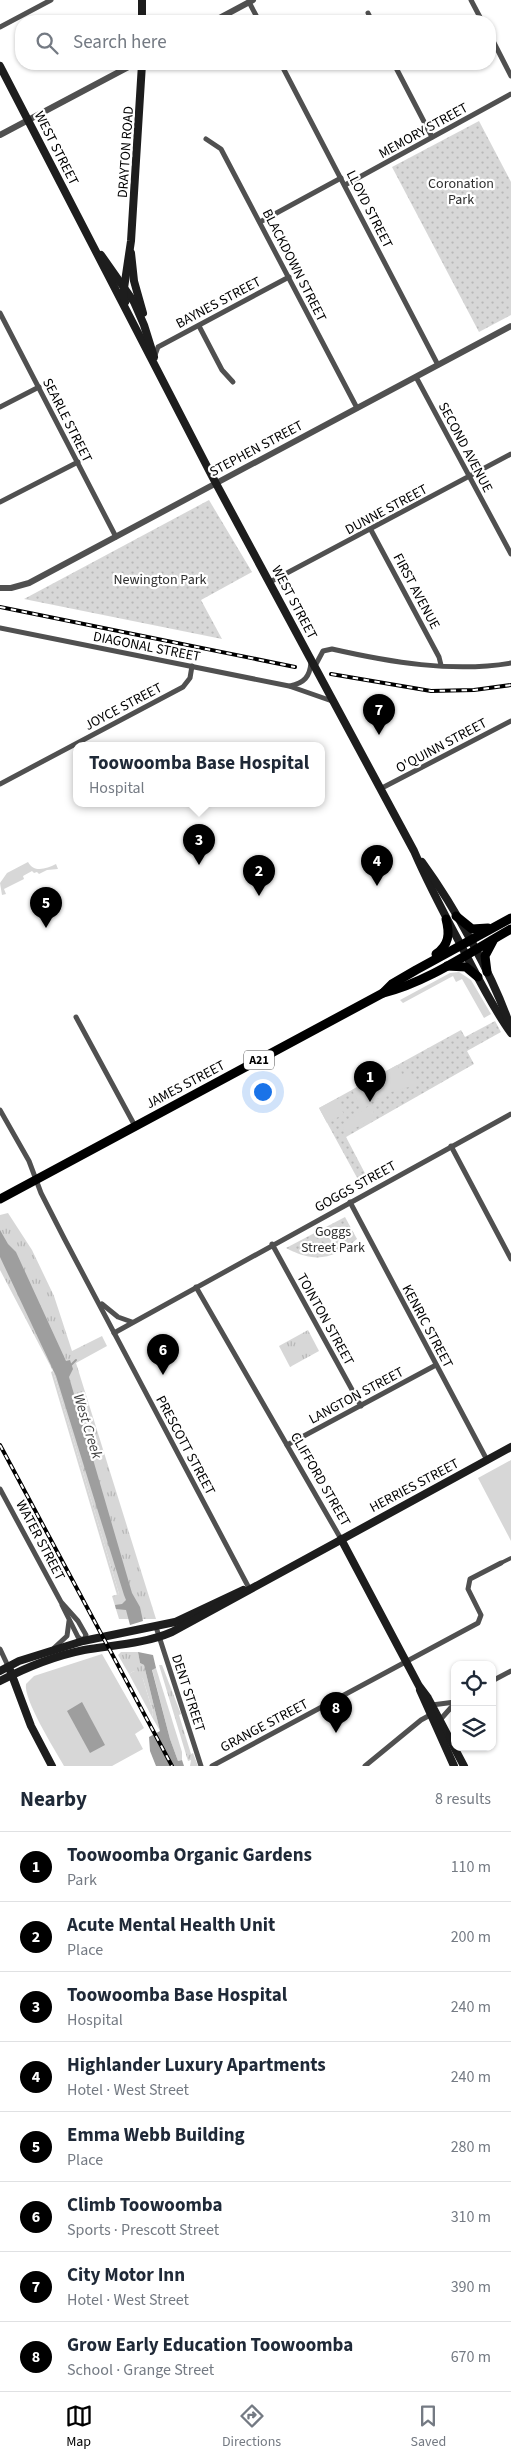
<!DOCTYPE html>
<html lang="en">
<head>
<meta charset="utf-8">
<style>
  :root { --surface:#fff; --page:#f6f6f7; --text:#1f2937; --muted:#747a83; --line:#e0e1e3; --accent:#000 }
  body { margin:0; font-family:"Source Sans 3",sans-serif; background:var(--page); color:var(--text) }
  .controls { position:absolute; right:15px; bottom:15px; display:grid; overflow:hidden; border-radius:10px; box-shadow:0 1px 4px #0004 }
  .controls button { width:45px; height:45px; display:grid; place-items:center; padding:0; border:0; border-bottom:1px solid var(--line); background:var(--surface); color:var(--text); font:25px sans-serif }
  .you { position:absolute; left:262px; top:1091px; width:18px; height:18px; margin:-12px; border:4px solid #fff; border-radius:50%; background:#1a73e8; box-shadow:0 0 0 8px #1a73e833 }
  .badge { display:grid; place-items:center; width:32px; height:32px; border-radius:50%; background:var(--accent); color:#fff; font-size:16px; font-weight:700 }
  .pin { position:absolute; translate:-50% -41px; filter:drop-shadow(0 1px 2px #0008) }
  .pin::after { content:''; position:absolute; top:26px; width:18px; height:15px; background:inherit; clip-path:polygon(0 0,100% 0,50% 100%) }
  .popup { position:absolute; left:73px; top:742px; width:252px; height:65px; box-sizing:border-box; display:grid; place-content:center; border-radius:10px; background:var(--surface); filter:drop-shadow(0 1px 4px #0005); font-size:16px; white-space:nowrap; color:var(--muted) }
  .popup b { font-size:19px; color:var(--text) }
  .popup::after { content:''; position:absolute; left:50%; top:100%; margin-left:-10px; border:10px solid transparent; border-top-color:var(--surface) }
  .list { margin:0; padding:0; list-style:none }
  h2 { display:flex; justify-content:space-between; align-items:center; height:65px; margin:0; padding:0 20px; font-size:21px }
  h2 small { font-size:16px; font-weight:400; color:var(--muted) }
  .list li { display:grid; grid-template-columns:32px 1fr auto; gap:15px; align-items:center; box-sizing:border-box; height:70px; padding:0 20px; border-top:1px solid var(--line) }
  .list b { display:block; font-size:19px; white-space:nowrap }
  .list p { margin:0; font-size:16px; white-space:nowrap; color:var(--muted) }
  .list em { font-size:16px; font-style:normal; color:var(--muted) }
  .icon { flex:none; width:28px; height:28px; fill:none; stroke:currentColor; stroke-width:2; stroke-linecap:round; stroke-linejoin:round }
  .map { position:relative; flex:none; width:511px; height:1766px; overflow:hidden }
  .search { position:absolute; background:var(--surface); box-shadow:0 1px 4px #0004; left:15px; right:15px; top:15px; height:55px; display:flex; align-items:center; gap:12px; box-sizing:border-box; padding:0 18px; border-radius:20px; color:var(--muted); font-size:19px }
  .sheet { height:625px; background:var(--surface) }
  nav { display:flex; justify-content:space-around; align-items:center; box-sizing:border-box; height:70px; border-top:1px solid var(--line); background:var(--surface); font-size:14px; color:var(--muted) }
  nav a { display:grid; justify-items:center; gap:2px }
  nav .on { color:var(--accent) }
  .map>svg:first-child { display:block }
  .grass { fill:url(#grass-tufts) }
  .park { fill:url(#park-dots) }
  .garden { fill:#d7d7d7 }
  .water { fill:#9e9e9e }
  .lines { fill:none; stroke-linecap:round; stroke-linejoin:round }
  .stream { stroke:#9e9e9e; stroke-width:2 }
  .pedestrian { stroke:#505050; stroke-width:4 }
  .minor { stroke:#505050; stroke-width:5 }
  .tertiary { stroke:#505050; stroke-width:6 }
  .secondary { stroke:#1d1d1d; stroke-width:8 }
  .trunk { stroke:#000; stroke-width:9 }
  .rail-casing { stroke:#000; stroke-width:4 }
  .rail { stroke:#fff; stroke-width:2; stroke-dasharray:5.5; stroke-linecap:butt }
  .labels { text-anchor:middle; stroke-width:4.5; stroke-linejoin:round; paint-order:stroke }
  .shield { fill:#fff; stroke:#4c4c4c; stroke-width:1 }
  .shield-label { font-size:12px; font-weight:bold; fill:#000 }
  .street-label { font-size:14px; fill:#000; stroke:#fff }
  .park-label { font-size:14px; fill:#2e2e2e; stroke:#fff }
  .water-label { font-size:15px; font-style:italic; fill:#3f3f3f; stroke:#fff }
</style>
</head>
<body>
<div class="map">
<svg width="511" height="1766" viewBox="0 0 511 1766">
  <defs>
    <pattern id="grass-tufts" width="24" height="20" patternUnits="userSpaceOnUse" patternTransform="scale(1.25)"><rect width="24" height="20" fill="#d7d7d7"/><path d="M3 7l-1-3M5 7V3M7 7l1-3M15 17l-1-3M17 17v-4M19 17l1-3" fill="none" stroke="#b7b7b7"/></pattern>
    <pattern id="park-dots" width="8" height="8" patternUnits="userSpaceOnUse" patternTransform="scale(1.25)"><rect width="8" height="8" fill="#d7d7d7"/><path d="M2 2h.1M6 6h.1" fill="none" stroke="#b7b7b7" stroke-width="1.8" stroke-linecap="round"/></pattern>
  </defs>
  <rect width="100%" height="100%" fill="#fff"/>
  <!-- grass -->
  <g class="grass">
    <path d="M8 1213 32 1250 54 1296 72 1351 102 1336 107 1346 76 1363 156 1619H119L112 1596 119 1594 53 1371 0 1270V1215Z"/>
    <path d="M308 1330 319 1351 290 1367 279 1346Z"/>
    <path d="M121 1652H138L140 1663 144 1665 160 1731 152 1717 153 1712 143 1679 134 1671 129 1674 118 1655Z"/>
    <path d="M159 1665H162L179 1709 181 1714 179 1715 191 1754 193 1753 198 1766H190L191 1760 188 1761Z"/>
  </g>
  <!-- park -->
  <g class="park">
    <path d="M479 121 511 182V315L479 332 392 167Z"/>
    <path d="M209 500 252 572 201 600 222 639 24 599Z"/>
    <path d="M495 1021 501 1032 467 1051 474 1064 346 1137 369 1181 361 1185 319 1108 461 1030 465 1037Z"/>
    <path d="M345 1217 357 1239C333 1260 314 1263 286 1248Z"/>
  </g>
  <!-- garden -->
  <g class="garden">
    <path d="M28 862C34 873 46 869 56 864L58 869 47 870 39 874 37 872 34 873 32 871 23 876 24 879 4 889 6 894 2 895 0 883 7 873Z"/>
    <path d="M459 972 471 980 491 1014 484 1018 462 979 456 982 453 976 403 1003 400 1000 450 973Z"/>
    <path d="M397 1065 403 1075H414L416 1085 391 1092 361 1107 352 1090Z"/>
    <path d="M336 1099 344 1114 327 1123 319 1108Z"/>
    <path d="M370 1105 376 1117 344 1134 343 1124Z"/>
    <path d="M53 1371 119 1594 117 1595 51 1372Z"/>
    <path d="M511 1460V1541L478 1478Z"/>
    <path d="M102 1654 144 1728 135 1734 143 1749 112 1766H64C55 1750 23 1699 26 1684L34 1676Z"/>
    <path d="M156 1668 182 1752V1760L178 1761 170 1739 152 1669Z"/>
    <path d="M134 1671 138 1672 143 1679 153 1712 152 1717 129 1674Z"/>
  </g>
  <!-- water -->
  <g class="water">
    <path d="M0 1230 8 1244 16 1252 66 1361 70 1360 73 1369 69 1377 132 1593 140 1607 143 1621 130 1625 126 1610 116 1609 115 1605 122 1604 126 1600 124 1595 56 1376 0 1257Z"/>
    <path d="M138 1652 153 1655 156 1668 152 1670 170 1739 178 1761 182 1760 184 1766H156L150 1751 149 1737 160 1731 144 1665 140 1663Z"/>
    <path d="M82 1702 105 1745 90 1753 67 1711Z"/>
  </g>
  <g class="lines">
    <!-- stream -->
    <path class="stream" d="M71 1365 76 1360"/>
    <!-- pedestrian -->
    <path class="pedestrian" d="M501 1563 511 1558"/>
    <!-- minor -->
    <g class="minor">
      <path d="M471 0 482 21"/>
      <path d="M249 2 259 21"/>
      <path d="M368 13 372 21"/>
      <path d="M0 27 51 0"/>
      <path d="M490 35 511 76"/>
      <path d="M281 64 438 365"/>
      <path d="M394 64 432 137"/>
      <path d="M206 139 221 149 357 408"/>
      <path d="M345 185 511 94"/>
      <path d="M260 222 341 178"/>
      <path d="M0 313 116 537"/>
      <path d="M199 326 222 370 233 382"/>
      <path d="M154 358 158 347 289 277"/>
      <path d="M416 377 511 554"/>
      <path d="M0 407 39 387"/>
      <path d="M0 502 78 462"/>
      <path d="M371 530 439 657 441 665"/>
      <path d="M270 582 511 454"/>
      <path d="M0 628 289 686 332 701"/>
      <path d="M315 666 323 651 332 649C389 662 453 673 511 663"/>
      <path d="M290 686C304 683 310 677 311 662"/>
      <path d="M0 784 183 687 190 678 192 666"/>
      <path d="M380 789 511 721"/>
      <path d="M76 1017 135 1126"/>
      <path d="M0 1110 29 1161 41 1193 64 1238 249 1588"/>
      <path d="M451 1146 511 1259"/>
      <path d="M350 1202 487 1460"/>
      <path d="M272 1244 361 1406"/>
      <path d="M196 1287 341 1539"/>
      <path d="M102 1304 118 1317 132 1322"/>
      <path d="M114 1333 511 1114"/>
      <path d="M287 1445 436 1365"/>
      <path d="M0 1489 61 1602 78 1621 86 1635 83 1641"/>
      <path d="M62 1605 78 1637 83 1641"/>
      <path d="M156 1627 201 1766"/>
      <path d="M54 1648 67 1636 69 1621"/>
      <path d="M0 1649 8 1666"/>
      <path d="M492 1681 511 1671"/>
      <path d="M432 1705 455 1702"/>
      <path d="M440 1720 455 1703"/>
      <path d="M212 1766 478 1623 481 1615 468 1589 470 1579 501 1563"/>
      <path d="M365 1766 421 1720 432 1714"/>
    </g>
    <!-- tertiary -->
    <g class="tertiary">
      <path d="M214 21 253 0"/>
      <path d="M0 135 134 64"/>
      <path d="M0 588H11L29 583 511 326"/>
    </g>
    <!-- secondary -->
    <g class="secondary">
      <path d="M142 0V21"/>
      <path d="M0 66 212 476 414 851C429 886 447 919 465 953 479 980 493 1008 511 1033"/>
      <path d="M131 253 134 281 143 313"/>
      <path d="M101 255 134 302 144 325 154 357"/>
      <path d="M125 302 123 295 131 241 142 64"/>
      <path d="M422 862C454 906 494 977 511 1029"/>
      <path d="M341 1539 419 1686 428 1698 464 1766"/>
      <path d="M10 1670 31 1726 52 1766"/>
      <path d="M0 1671 19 1661 83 1641 175 1622 243 1590"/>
      <path d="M0 1681C27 1667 54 1656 84 1650 113 1645 144 1644 172 1632L511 1447"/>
      <path d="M420 1690 454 1766"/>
    </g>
    <!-- trunk -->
    <g class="trunk">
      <path d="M456 916 472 929 488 928"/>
      <path d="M436 954C449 945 450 934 446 919"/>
      <path d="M447 966 466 967 478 977"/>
      <path d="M487 972 485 956 493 941"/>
      <path d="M383 993 392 984 416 970 511 918"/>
      <path d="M0 1199 383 993C426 983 472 951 511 929"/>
    </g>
    <!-- rail casing -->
    <g class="rail-casing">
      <g id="rail">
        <path d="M0 607 295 667"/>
        <path d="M331 674 431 691 474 690 511 685"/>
        <path d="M0 1445 172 1766"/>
      </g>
    </g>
    <!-- rail -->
    <use href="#rail" class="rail"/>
  </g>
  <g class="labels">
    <!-- shield labels -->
    <rect class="shield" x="244" y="1050.5" width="30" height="19" rx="4"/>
    <g class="shield-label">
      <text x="259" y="1064">A21</text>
    </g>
    <!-- street labels -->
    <g class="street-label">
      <text transform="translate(423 130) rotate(-29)" y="5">MEMORY STREET</text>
      <text transform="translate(57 148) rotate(63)" y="5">WEST STREET</text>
      <text transform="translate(125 152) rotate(-86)" y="5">DRAYTON ROAD</text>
      <text transform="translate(370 209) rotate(63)" y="5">LLOYD STREET</text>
      <text transform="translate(295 265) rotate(63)" y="5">BLACKDOWN STREET</text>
      <text transform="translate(218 302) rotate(-28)" y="5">BAYNES STREET</text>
      <text transform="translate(68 420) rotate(63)" y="5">SEARLE STREET</text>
      <text transform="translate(466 447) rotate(62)" y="5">SECOND AVENUE</text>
      <text transform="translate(256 448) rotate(-28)" y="5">STEPHEN STREET</text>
      <text transform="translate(386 509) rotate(-28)" y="5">DUNNE STREET</text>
      <text transform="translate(417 591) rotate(62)" y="5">FIRST AVENUE</text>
      <text transform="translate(295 602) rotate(62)" y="5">WEST STREET</text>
      <text transform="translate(147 646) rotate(11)" y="5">DIAGONAL STREET</text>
      <text transform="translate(123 706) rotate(-28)" y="5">JOYCE STREET</text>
      <text transform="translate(441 745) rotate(-28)" y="5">O'QUINN STREET</text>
      <text transform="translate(185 1084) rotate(-28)" y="5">JAMES STREET</text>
      <text transform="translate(355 1186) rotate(-29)" y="5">GOGGS STREET</text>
      <text transform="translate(326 1319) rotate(61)" y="5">TOINTON STREET</text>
      <text transform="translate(428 1326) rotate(62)" y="5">KENRIC STREET</text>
      <text transform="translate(356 1395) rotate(-28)" y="5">LANGTON STREET</text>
      <text transform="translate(186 1445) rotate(62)" y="5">PRESCOTT STREET</text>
      <text transform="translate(321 1479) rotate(60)" y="5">CLIFFORD STREET</text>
      <text transform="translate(414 1485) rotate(-28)" y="5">HERRIES STREET</text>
      <text transform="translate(41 1540) rotate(62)" y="5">WATER STREET</text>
      <text transform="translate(189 1693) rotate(72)" y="5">DENT STREET</text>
      <text transform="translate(264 1725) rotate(-28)" y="5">GRANGE STREET</text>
    </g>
    <!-- park labels -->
    <g class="park-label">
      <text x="461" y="188">Coronation<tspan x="461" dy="16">Park</tspan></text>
      <text x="160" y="584">Newington Park</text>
      <text x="333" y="1236">Goggs<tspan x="333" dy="16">Street Park</tspan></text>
    </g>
    <!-- water labels -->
    <g class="water-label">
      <text transform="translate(88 1426) rotate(73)" y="5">West Creek</text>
    </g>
  </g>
</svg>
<div class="controls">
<button><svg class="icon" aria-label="locate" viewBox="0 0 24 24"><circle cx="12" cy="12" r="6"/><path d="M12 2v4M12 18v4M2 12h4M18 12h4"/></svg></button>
<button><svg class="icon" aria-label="layers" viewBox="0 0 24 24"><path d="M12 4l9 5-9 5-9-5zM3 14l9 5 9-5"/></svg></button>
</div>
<div class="you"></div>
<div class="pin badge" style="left:370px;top:1102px">1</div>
<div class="pin badge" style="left:259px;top:896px">2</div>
<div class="pin badge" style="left:199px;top:865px">3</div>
<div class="popup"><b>Toowoomba Base Hospital</b>Hospital</div>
<div class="pin badge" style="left:377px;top:886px">4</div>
<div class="pin badge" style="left:46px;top:928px">5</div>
<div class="pin badge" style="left:163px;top:1375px">6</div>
<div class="pin badge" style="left:379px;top:735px">7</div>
<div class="pin badge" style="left:336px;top:1733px">8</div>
<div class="search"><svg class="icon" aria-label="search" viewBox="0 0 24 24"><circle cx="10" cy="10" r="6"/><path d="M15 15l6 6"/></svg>Search here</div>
</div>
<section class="sheet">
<h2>Nearby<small>8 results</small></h2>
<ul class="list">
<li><span class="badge">1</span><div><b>Toowoomba Organic Gardens</b><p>Park</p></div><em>110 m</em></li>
<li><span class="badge">2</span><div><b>Acute Mental Health Unit</b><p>Place</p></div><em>200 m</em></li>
<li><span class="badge">3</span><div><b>Toowoomba Base Hospital</b><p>Hospital</p></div><em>240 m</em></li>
<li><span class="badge">4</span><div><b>Highlander Luxury Apartments</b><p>Hotel · West Street</p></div><em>240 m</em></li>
<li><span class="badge">5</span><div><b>Emma Webb Building</b><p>Place</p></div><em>280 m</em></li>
<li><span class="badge">6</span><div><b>Climb Toowoomba</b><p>Sports · Prescott Street</p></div><em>310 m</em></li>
<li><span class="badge">7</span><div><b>City Motor Inn</b><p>Hotel · West Street</p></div><em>390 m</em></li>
<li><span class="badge">8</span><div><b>Grow Early Education Toowoomba</b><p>School · Grange Street</p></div><em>670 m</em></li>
</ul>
</section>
<nav>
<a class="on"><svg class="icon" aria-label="map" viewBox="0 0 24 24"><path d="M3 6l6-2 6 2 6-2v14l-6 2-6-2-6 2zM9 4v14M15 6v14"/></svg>Map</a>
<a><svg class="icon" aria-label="directions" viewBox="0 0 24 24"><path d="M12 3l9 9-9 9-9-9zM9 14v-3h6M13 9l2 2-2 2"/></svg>Directions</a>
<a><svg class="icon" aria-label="saved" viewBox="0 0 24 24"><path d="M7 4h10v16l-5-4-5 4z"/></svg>Saved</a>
</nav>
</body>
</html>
